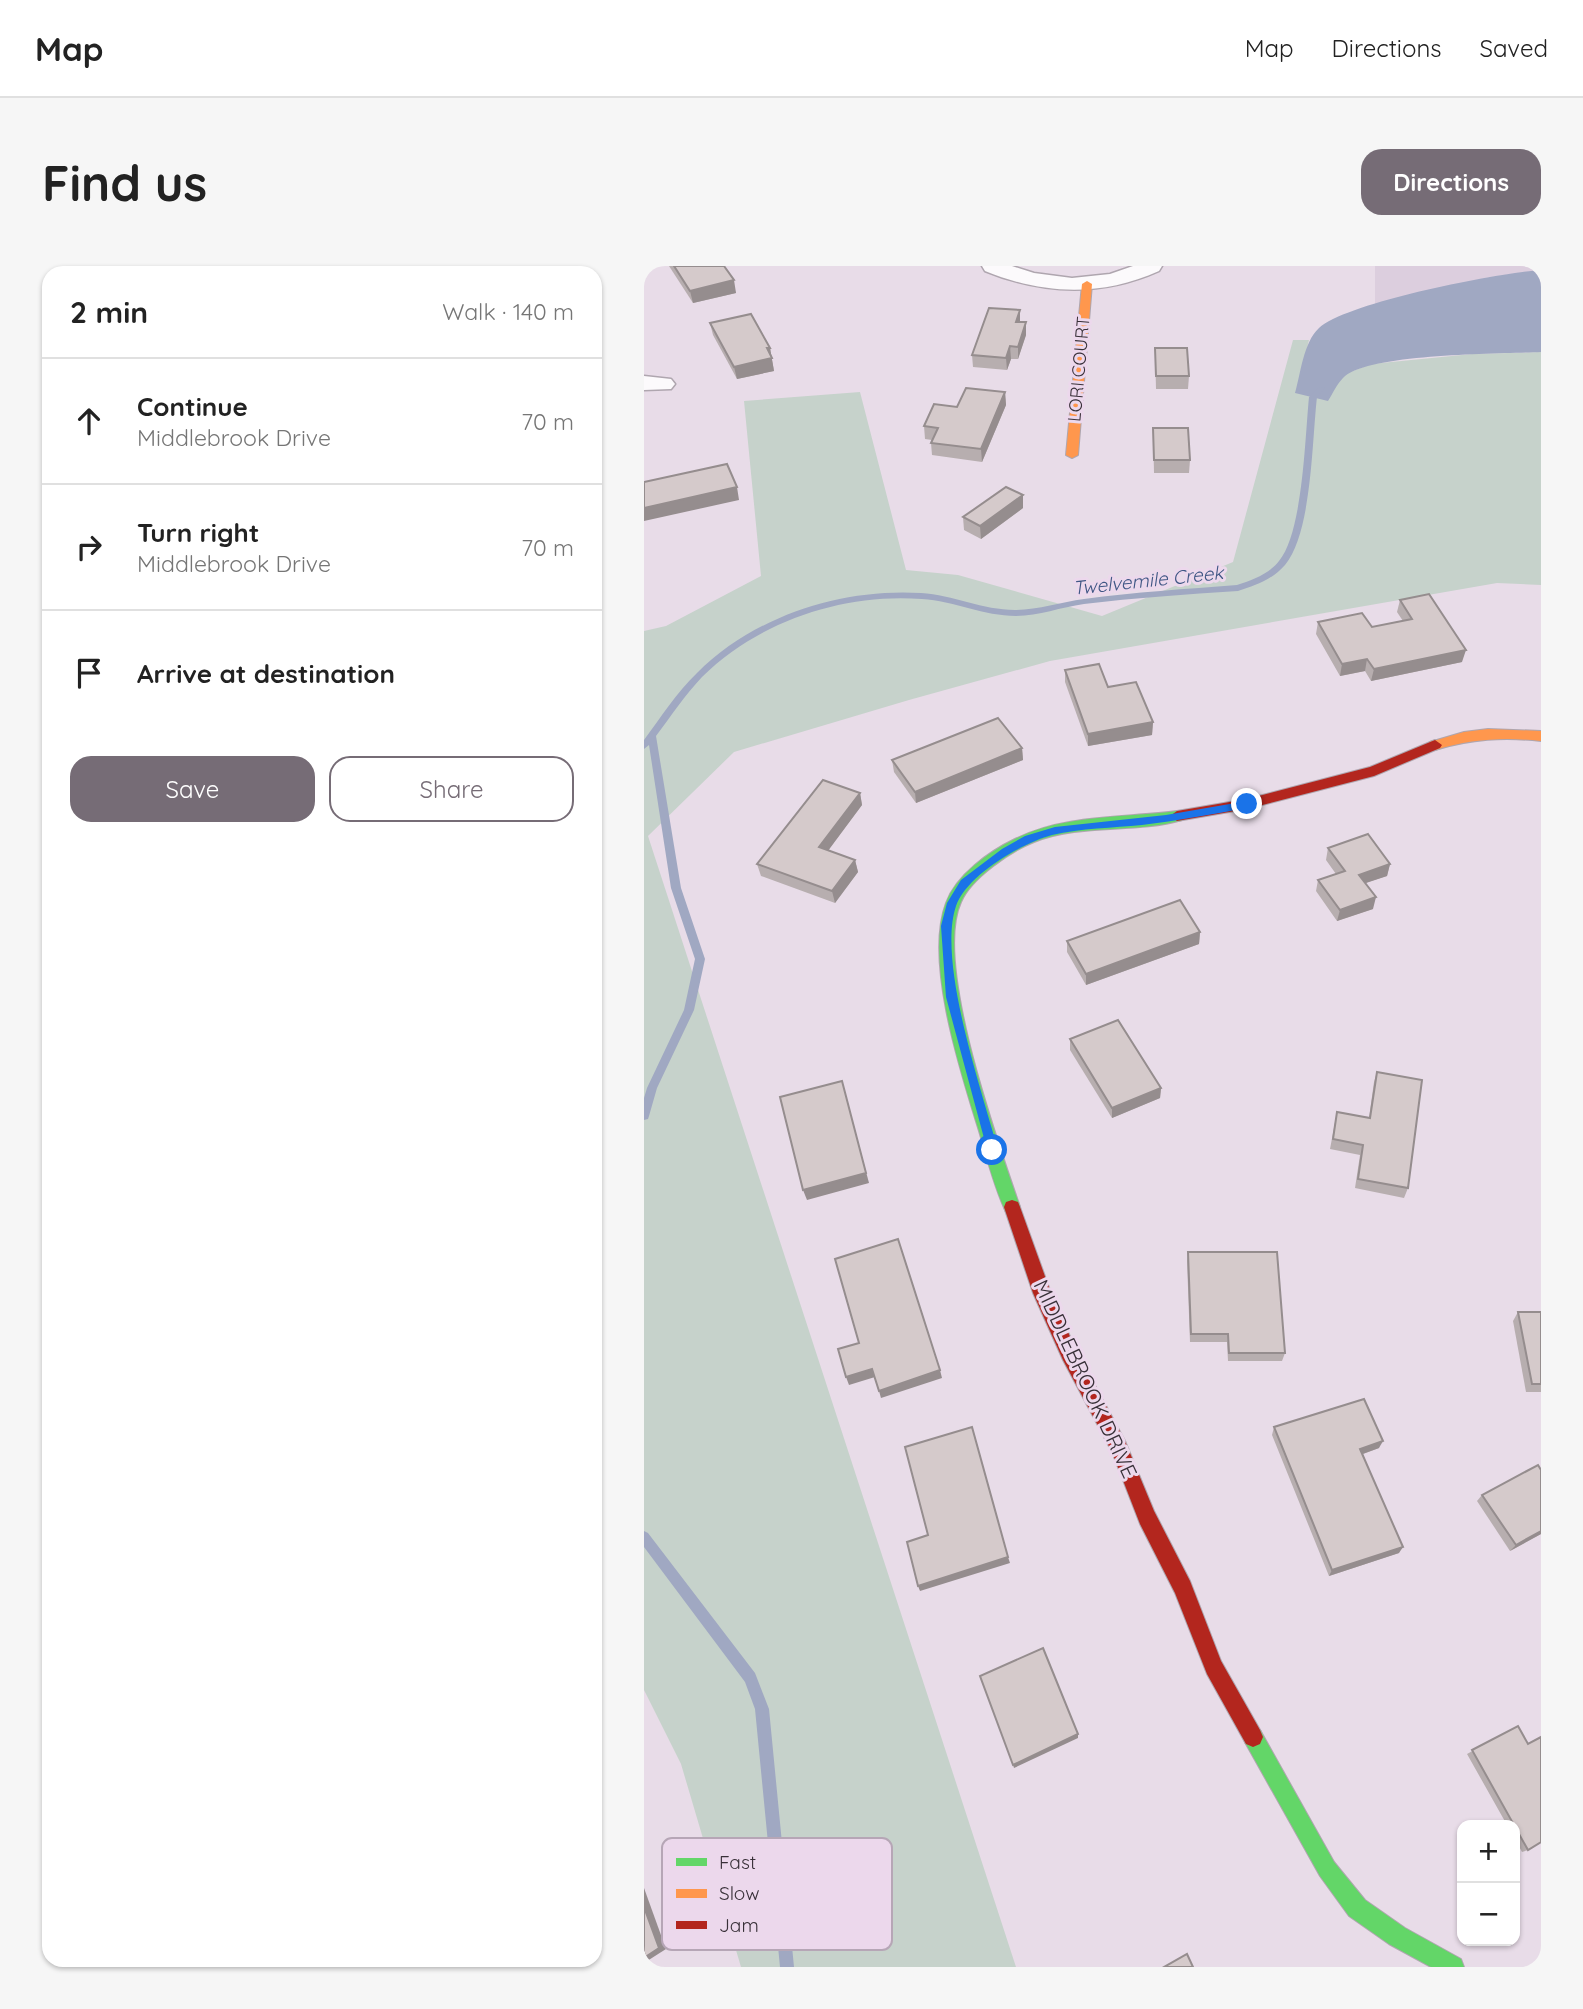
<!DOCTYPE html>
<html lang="en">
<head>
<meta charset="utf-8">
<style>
  :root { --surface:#fff; --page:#f6f6f6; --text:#222; --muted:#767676; --line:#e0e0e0; --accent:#766c76 }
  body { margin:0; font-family:Quicksand,sans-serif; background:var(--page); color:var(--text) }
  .controls { position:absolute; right:21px; bottom:21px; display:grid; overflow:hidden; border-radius:14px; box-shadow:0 2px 5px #0004 }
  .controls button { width:63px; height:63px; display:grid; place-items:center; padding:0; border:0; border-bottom:2px solid var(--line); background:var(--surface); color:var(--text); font:35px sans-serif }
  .stop { position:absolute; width:21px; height:21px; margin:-16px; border:5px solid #1a73e8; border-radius:50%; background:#fff }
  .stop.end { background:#1a73e8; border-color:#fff; box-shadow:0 2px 7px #0008 }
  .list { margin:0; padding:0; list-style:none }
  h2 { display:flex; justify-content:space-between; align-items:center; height:91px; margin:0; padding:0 28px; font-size:30px }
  h2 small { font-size:23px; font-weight:400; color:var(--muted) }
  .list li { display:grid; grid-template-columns:46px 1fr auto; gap:21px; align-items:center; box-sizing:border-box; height:126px; padding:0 28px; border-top:2px solid var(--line) }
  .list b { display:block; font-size:26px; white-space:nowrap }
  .list p { margin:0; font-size:23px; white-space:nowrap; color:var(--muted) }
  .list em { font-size:23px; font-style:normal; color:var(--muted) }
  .actions { display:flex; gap:14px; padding:21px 28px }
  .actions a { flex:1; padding:16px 0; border:2px solid var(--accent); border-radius:21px; text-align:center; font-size:24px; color:var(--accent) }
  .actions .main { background:var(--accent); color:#fff }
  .icon { flex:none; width:38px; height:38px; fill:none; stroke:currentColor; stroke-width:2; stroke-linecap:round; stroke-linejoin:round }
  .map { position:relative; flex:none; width:897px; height:1701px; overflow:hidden; border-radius:21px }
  header { display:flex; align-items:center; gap:42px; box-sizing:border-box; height:98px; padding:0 35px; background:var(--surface); border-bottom:2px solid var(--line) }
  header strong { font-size:33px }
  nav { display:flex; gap:38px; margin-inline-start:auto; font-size:24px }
  .intro { display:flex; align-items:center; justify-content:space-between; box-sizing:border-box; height:168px; padding:0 42px }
  h1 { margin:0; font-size:49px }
  .button { padding:18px 32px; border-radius:21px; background:var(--accent); color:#fff; font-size:24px; font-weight:700 }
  main { display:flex; gap:42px; padding:0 42px }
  aside { flex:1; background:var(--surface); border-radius:21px; box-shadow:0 2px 5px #0004 }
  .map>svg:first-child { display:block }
  .commercial { fill:#dccede }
  .green { fill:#c6d2cb }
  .water { fill:#a0a8c2 }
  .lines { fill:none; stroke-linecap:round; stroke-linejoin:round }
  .stream { fill:#a0a8c2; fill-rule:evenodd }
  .street-casing { stroke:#afa6af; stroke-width:3 }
  .fast-casing { stroke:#afa6af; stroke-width:2 }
  .slow-casing { stroke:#afa6af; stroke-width:2 }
  .jam-casing { stroke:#afa6af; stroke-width:2 }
  .street { fill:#fcfafc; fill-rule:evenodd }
  .fast { fill:#63d668; fill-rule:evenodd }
  .slow { fill:#ff974d; fill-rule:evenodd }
  .jam { fill:#b3261e; fill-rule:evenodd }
  .wall { fill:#b7aeaf }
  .shaded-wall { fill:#958d8e }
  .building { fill:#d5cacb; stroke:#958d8e; stroke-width:2 }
  .route { fill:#1a73e8 }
  .labels { text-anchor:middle; stroke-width:6; stroke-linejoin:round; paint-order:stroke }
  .far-street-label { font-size:18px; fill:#383038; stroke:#ecd8ec }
  .far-water-label { font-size:19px; font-style:italic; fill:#3f5684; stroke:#ecd8ec }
  .street-label { font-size:21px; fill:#383038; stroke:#ecd8ec }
  .key { fill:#ecd8ec; stroke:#b6a6b6; stroke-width:2 }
  .key-label { font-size:19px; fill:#383038 }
</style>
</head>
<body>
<header>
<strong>Map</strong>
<nav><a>Map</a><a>Directions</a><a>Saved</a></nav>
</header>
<div class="intro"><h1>Find us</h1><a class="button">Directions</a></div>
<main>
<aside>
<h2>2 min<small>Walk · 140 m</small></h2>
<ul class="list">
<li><svg class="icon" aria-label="ahead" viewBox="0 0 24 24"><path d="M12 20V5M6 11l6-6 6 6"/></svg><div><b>Continue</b><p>Middlebrook Drive</p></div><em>70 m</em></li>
<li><svg class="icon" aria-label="right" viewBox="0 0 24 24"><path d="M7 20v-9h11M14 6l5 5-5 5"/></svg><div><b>Turn right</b><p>Middlebrook Drive</p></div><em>70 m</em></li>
<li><svg class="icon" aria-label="arrive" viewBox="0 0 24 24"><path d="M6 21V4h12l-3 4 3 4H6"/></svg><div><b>Arrive at destination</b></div></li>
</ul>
<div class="actions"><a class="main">Save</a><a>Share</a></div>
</aside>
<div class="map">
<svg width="897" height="1701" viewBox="0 0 897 1701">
  <rect width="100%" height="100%" fill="#e8dce8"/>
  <!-- commercial -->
  <path class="commercial" d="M731 0H897V4L840 12 731 39Z"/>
  <!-- green -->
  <path class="green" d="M649 74H665L652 127 727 98 828 88 897 86V319L853 317 406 395 265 434 90 486 4 570 372 1701H97L37 1498 0 1424V365L22 360 117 310 100 135 216 126 262 304 314 309 458 350 589 296Z"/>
  <!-- water -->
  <path class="water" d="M897 4V86C859 88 722 87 699 112 693 118 689 127 684 135L651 127C657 107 659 77 675 62 704 36 854 7 897 4Z"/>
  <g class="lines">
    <!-- stream -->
    <g class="stream">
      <path d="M675 121 681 122 673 131C668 174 668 267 641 299 629 313 611 320 594 325 543 328 491 332 440 338 417 341 395 350 372 350 340 350 310 335 278 333 199 327 115 355 58 411 41 429 27 450 12 470L37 622 61 693 50 744 13 822 5 850 4 853 0 854V832L3 822 40 744 51 693 27 622 5 479 0 483V474C17 451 32 427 53 407 110 350 197 322 277 327 309 329 339 344 371 344 394 344 417 336 440 333 491 326 542 323 593 319 608 314 625 308 635 295 659 266 661 171 665 131Z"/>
      <path d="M0 1265 4 1267 111 1407 125 1443 150 1701H136L111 1443 101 1416 0 1281Z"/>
    </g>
    <!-- street casing -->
    <g class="street-casing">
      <g id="street">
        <path d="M338 0H368L390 7 428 12 466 8 489 0H518L515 5C457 31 400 29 341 5Z"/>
        <path d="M0 110 27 113 31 118 27 123 0 124Z"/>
      </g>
    </g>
    <!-- fast casing -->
    <g class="fast-casing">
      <g id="fast">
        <path d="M533 545 540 550 538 554C490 568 438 557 390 576 367 585 327 612 317 636 289 697 354 876 376 941L374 946 368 948 362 946C350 921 343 892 335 865 317 807 280 695 302 637 312 609 346 585 371 573 421 548 480 552 533 545Z"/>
        <path d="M609 1461 616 1464 690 1596 721 1634 761 1662 817 1693 820 1701H787L745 1678 705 1650 676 1610 602 1478 599 1471 602 1464Z"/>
      </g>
    </g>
    <!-- slow casing -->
    <g class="slow-casing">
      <g id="slow">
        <path d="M443 15 448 18 434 189 428 192 422 189 438 18Z"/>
        <path d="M844 463 897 465V475C859 471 828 473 791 484L784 479 786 476 820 466Z"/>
      </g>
    </g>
    <!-- jam casing -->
    <g class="jam-casing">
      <g id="jam">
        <path d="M791 474 798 479 796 482 730 510 603 543 533 555 526 550 533 545 603 533 726 501Z"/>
        <path d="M368 934 374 936 376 941 407 1027 431 1082 481 1175 510 1245 546 1315 577 1395 616 1464 619 1471 616 1478 609 1481 602 1478 563 1408 531 1327 496 1258 468 1186 419 1094 389 1027 360 941 362 936Z"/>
      </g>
    </g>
    <!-- street -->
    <use href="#street" class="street"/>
    <!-- fast -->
    <use href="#fast" class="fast"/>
    <!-- slow -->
    <use href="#slow" class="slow"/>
    <!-- jam -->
    <use href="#jam" class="jam"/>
  </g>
  <!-- wall -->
  <g class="wall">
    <path d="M25 0H80L92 27 49 37Z"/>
    <path d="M376 56 382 69 374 93H367L363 104 329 101 328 89Z"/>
    <path d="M66 57 126 82 130 105 93 113 69 69Z"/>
    <path d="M511 82 545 110 544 123H512Z"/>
    <path d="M361 126 362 139 338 196 288 189 287 177 288 174 281 173 280 160 313 141Z"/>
    <path d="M509 162 546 194 545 207H510Z"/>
    <path d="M379 242 337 273 320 264 319 251Z"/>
    <path d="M756 334 818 396 727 415 721 405 696 410 672 368 674 356 728 361 759 355 753 346Z"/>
    <path d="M421 404 464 421 509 456 508 469 444 480 421 416Z"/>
    <path d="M378 482 379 494 272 537 250 506 248 494Z"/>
    <path d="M216 527 218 539 184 584 211 594 214 606 191 637 117 610 113 598Z"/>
    <path d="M684 582 746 598 743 610 721 617 729 643 693 655 672 625 674 614 692 608 682 594Z"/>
    <path d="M556 666 555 678 442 719 423 686V675Z"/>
    <path d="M426 773 517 822 516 832 468 852 426 784Z"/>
    <path d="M733 806 764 922 760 932 711 922 716 889 686 883 693 846 725 852 730 816Z"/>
    <path d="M544 986 641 1087 638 1095H584L583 1076H546L543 995Z"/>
    <path d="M874 1046H897V1126H882L869 1055Z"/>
    <path d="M630 1161 735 1182 719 1188 755 1287 685 1310 628 1169Z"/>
    <path d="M838 1229 897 1268 866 1285 833 1235Z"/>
    <path d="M874 1460 884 1584 878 1586 871 1573V1559H863L823 1488Z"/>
  </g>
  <!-- shaded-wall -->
  <g class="shaded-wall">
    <path d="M90 14 92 27 49 37 46 25Z"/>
    <path d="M376 44V57L372 56Z"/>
    <path d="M382 56V69L374 93V81Z"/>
    <path d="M366 80 367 93 363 104 362 92Z"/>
    <path d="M123 82H126L130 105 93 113 90 101Z"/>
    <path d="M361 126 362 139 338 196 337 183Z"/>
    <path d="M93 221 95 234 0 255V242Z"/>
    <path d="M379 229V242L337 273 336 260Z"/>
    <path d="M822 384 818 396 727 415 730 403Z"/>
    <path d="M723 393 721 405 696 410 698 398Z"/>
    <path d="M509 456 508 469 444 480V468Z"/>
    <path d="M378 482 379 494 272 537 271 526Z"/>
    <path d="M216 527 218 539 178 593 175 581Z"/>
    <path d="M211 594 214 606 191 637 188 625Z"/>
    <path d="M746 598 743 610 713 620 715 609Z"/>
    <path d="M732 631 729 643 693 655 696 644Z"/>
    <path d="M556 666 555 678 442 719V708Z"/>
    <path d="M198 815 225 917 163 934 159 924Z"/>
    <path d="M517 822 516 832 468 852V842Z"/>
    <path d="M228 1103 231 1111 205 1119 202 1111Z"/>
    <path d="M296 1104 298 1112 237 1132 235 1125Z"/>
    <path d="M739 1175 735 1182 713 1190 716 1183Z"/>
    <path d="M897 1265V1268L866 1285 872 1279Z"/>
    <path d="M759 1281 755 1287 685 1310 688 1304Z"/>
    <path d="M364 1291 366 1297 276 1325 274 1320Z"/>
    <path d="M434 1468V1472L370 1502 369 1499Z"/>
    <path d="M0 1622 22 1683 0 1697Z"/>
  </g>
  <!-- building -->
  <g class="building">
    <path d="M30 0H80L90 14 46 25Z"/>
    <path d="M345 42 376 44 372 56H382L374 81 366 80 362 92 328 89Z"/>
    <path d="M107 48 126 82H123L128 92 90 101 66 57Z"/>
    <path d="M511 82H543L545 110H512Z"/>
    <path d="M322 122 361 126 337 183 287 177 294 162 280 160 290 138 313 141Z"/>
    <path d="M509 162H544L546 194H510Z"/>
    <path d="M83 198 93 221 0 242V216Z"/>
    <path d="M362 221 379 229 336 260 319 251Z"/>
    <path d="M785 328 822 384 730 403 723 393 698 398 674 356 718 347 728 361 768 353 756 334Z"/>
    <path d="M455 398 464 421 492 416 509 456 444 468 421 404Z"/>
    <path d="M354 452 378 482 271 526 248 494Z"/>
    <path d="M179 514 216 527 175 581 211 594 188 625 113 598Z"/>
    <path d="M724 568 746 598 715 609 732 631 696 644 674 614 701 605 684 582Z"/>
    <path d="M536 634 556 666 442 708 423 675Z"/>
    <path d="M474 754 517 822 468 842 426 773Z"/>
    <path d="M733 806 778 814 764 922 714 913 719 879 689 873 693 846 726 852Z"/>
    <path d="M198 815 222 907 159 924 136 831Z"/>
    <path d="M254 973 296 1104 235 1125 228 1103 202 1111 194 1083 215 1077 191 993Z"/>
    <path d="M544 986H633L641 1087H585L584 1068H547Z"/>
    <path d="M874 1046H897V1118H888Z"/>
    <path d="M720 1133 739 1175 716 1183 759 1281 688 1304 630 1161Z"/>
    <path d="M328 1161 364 1291 274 1320 263 1276 284 1269 261 1181Z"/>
    <path d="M894 1199 897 1204V1265L872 1279 838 1229Z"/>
    <path d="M399 1382 434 1468 369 1499 336 1410Z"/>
    <path d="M874 1460 884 1478 897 1471V1576L884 1584 828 1484Z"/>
    <path d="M0 1641 15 1682 0 1692Z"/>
    <path d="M543 1688 549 1701H520Z"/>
  </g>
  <!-- route -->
  <path class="route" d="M603 535 608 538 603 542C568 548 533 555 498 559 469 562 437 562 408 569 378 577 323 609 312 640 293 696 338 825 354 884L348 889 344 887 302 731 297 660 303 637 317 614 358 583 381 570 411 561 522 549Z"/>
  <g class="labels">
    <!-- far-street labels -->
    <g class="far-street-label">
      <text transform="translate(435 103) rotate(-85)" y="6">LORI COURT</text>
    </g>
    <!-- far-water labels -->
    <g class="far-water-label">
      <text transform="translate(504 314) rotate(-6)" y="7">Twelvemile Creek</text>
    </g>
    <!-- street labels -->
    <g class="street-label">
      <text transform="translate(441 1113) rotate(65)" y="7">MIDDLEBROOK DRIVE</text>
    </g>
  </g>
  <!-- legend -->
  <rect x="18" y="1572" width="230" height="112" rx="10" class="key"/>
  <rect x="32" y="1592" width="31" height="8" fill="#63d668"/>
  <rect x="32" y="1623" width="31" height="9" fill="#ff974d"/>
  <rect x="32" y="1655" width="31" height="8" fill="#b3261e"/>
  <g class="key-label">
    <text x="75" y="1603">Fast</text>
    <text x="75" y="1634">Slow</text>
    <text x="75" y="1666">Jam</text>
  </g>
</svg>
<div class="controls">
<button>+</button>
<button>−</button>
</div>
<div class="stop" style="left:348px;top:884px"></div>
<div class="stop end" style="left:603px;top:538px"></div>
</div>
</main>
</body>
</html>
